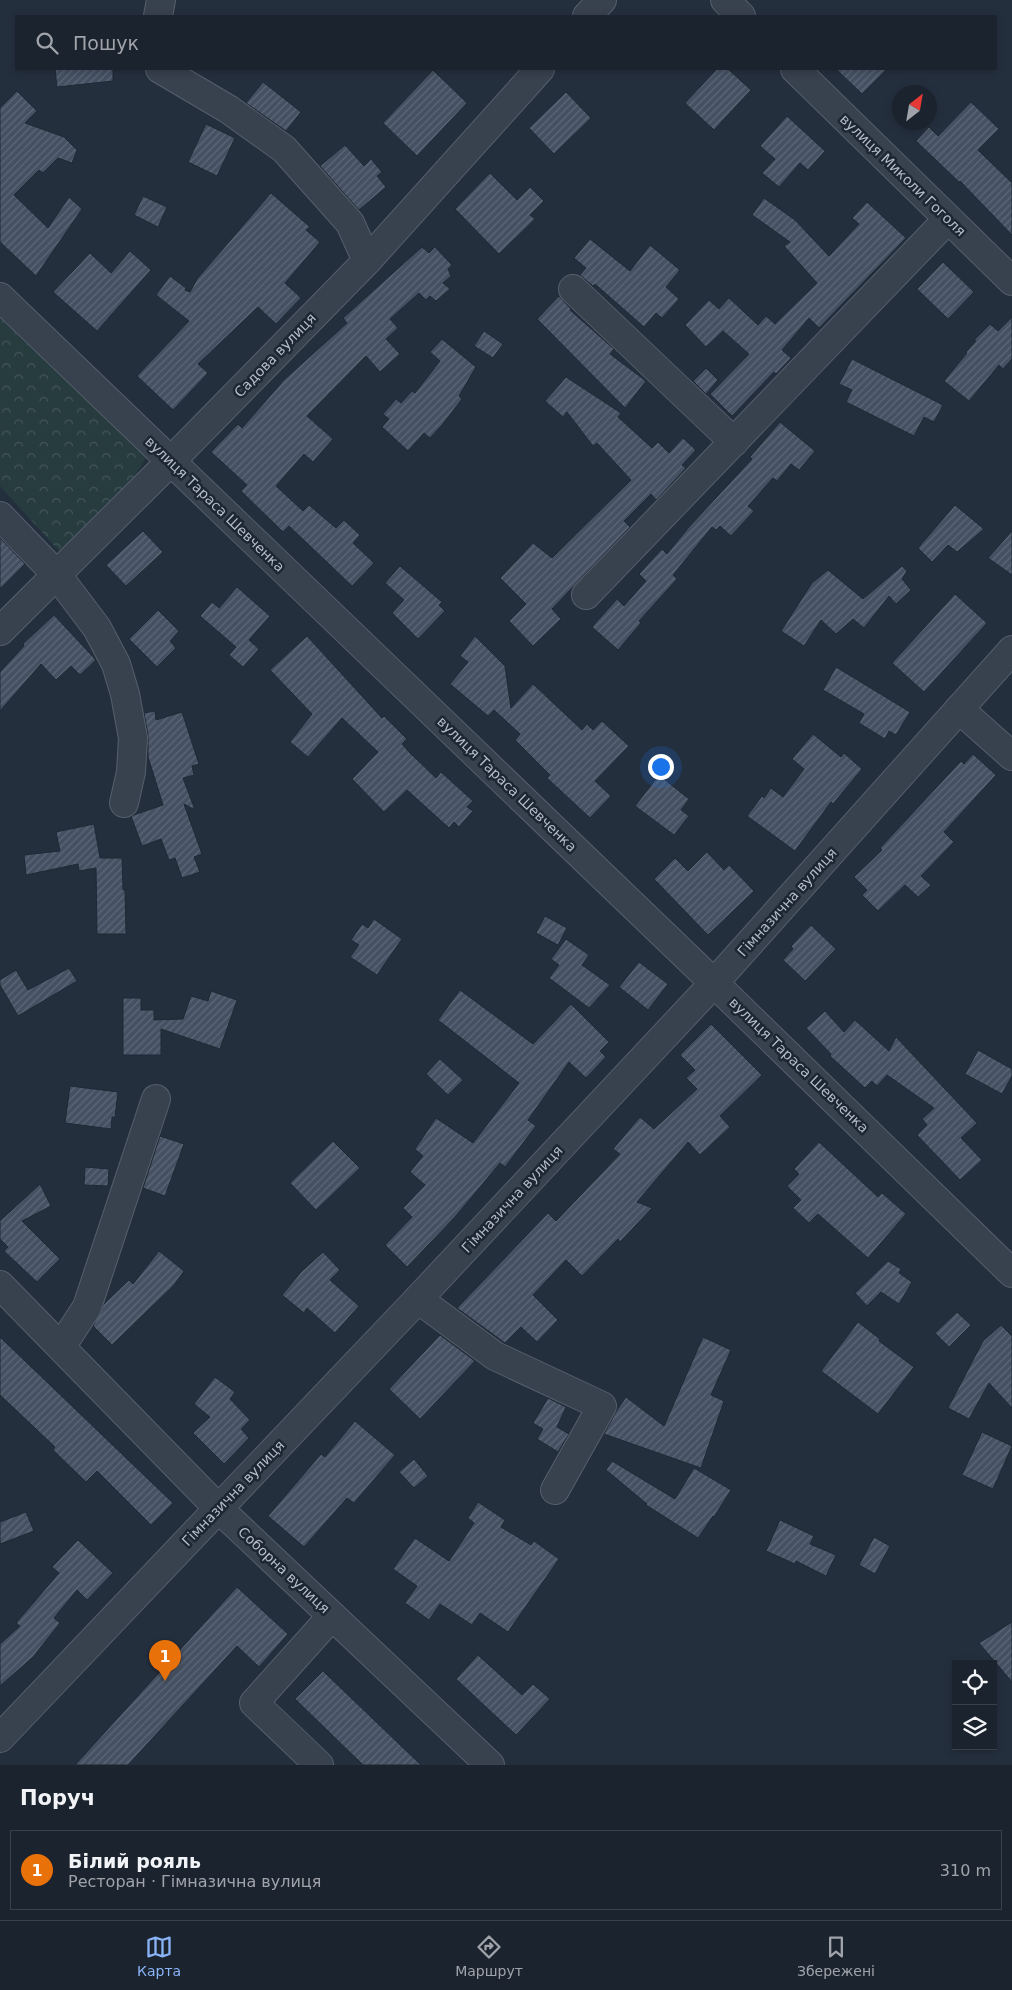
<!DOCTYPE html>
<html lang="uk">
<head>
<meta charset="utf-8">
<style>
  :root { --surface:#1b232e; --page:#242b36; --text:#f1f3f6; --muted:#a0a4aa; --line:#39404a; --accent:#8ab4f8 }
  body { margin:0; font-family:"DejaVu Sans",sans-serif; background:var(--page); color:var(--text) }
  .controls { position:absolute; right:15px; bottom:15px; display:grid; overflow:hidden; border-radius:0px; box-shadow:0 2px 8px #0003 }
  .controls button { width:45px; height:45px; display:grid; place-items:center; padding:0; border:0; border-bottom:1px solid var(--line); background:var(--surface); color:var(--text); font:25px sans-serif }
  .compass { position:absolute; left:892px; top:85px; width:45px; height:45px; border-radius:50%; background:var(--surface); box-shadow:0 2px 8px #0003; rotate:31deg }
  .you { position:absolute; left:660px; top:766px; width:18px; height:18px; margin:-12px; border:4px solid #fff; border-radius:50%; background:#1a73e8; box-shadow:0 0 0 8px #1a73e833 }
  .badge { display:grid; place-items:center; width:32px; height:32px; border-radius:50%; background:var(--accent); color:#fff; font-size:16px; font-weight:700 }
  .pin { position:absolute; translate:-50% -41px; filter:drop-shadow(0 1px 2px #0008) }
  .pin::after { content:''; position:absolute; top:26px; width:18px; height:15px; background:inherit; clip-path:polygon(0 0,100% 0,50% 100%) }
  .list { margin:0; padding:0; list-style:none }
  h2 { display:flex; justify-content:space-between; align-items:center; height:65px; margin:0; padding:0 20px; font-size:21px }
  h2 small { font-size:16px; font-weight:400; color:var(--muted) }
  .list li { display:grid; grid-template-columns:32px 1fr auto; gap:15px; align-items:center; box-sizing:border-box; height:80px; margin:0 10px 10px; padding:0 10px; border:1px solid var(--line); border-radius:0px }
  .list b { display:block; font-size:19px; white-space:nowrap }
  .list p { margin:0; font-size:16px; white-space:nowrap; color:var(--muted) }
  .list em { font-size:16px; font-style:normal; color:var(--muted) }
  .icon { flex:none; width:28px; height:28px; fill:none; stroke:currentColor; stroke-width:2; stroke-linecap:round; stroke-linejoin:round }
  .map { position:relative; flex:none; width:1012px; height:1765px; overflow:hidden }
  .search { position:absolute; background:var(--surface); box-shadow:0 2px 8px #0003; left:15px; right:15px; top:15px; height:55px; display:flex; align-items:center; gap:12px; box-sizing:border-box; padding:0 18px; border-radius:0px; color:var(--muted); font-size:19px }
  .sheet { height:155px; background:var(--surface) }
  nav { display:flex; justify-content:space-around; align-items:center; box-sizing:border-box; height:70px; border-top:1px solid var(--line); background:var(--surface); font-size:14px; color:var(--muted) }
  nav a { display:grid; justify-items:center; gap:2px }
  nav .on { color:var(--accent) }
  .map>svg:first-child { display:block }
  .park { fill:url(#park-crowns) }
  .building { fill:url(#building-hatch); stroke:#1f2835 }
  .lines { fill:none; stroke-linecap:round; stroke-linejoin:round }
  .minor-casing { stroke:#565f6c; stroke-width:30 }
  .minor { stroke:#38414e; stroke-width:28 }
  .labels { text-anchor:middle; stroke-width:5; stroke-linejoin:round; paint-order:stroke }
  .street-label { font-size:14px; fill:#b4bcc9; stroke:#1d2633 }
</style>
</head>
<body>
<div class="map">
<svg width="1012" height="1765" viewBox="0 0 1012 1765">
  <defs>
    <pattern id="park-crowns" width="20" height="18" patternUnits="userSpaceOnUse" patternTransform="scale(1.25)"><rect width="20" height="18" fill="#263c3f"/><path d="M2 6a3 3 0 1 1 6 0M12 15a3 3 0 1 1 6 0" fill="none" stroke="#435659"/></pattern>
    <pattern id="building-hatch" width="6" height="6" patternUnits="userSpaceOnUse" patternTransform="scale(1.25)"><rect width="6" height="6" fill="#455162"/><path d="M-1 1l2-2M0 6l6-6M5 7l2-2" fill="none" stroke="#5d6877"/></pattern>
  </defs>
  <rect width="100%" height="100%" fill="#242f3e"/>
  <!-- park -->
  <path class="park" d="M0 312 147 456 124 492 60 552 0 486Z"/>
  <!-- building -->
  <g class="building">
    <path d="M55 69H113V81L57 87Z"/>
    <path d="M717 69H728L751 90 714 130 685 103Z"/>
    <path d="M836 69H887L862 94Z"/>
    <path d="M433 70 467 103 417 156 383 123Z"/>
    <path d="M263 82 301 112 286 131 246 103Z"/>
    <path d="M17 91 37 111 25 123 64 137 77 150 72 163 58 158 43 173 39 170 14 195 48 228 69 197 82 209 36 276 0 242V108Z"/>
    <path d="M566 92 591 118 554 154 529 128Z"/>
    <path d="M971 102 999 129 978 150 1012 183V235L960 181 959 182 916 141 929 127 938 136Z"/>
    <path d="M787 116 825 151 808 170 800 163 779 187 762 173 775 159 760 146Z"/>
    <path d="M206 124 235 138 217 176 188 162Z"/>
    <path d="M345 145 364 166 371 159 382 172 377 176 386 187 359 210 320 166Z"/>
    <path d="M490 173 517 200 530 187 544 201 530 215 535 219 499 254 455 209Z"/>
    <path d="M271 193 310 227 306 230 320 242 285 283 301 298 276 324 258 307 198 364 208 373 173 410 137 376 189 321 156 295 170 276 186 288 185 290 190 292 197 279Z"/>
    <path d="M143 196 167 207 158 227 134 215Z"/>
    <path d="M764 198 795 220 829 256 859 224 852 218 867 202 906 238 819 328 809 318 782 350 791 358 776 374 774 372 732 416 710 394 749 354 723 331 706 347 685 325 709 300 719 309 729 298 758 325 766 316 775 324 817 283 784 246 790 242 752 215Z"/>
    <path d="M590 239 630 271 650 245 680 270 666 287 679 299 662 318 656 313 644 327 595 284 593 286 580 275 586 268 574 258Z"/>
    <path d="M422 247 429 253 435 247 452 265 448 269 451 276 443 283 450 289 436 301 430 296 426 300 419 293 390 319 398 328 386 339 400 354 380 372 366 356 307 416 333 439 313 462 304 454 276 486 303 511 309 505 336 528 344 520 360 535 353 543 374 563 352 586 289 526 283 532 241 491 247 485 211 452 238 424 242 428 284 380 347 323 343 318Z"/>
    <path d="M130 251 151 270 97 331 53 292 90 253 111 273Z"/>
    <path d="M943 262 974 292 948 319 917 289Z"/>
    <path d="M559 296 571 309 570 310 614 349 610 354 646 381 625 408 537 319Z"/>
    <path d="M1012 317V359L1003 369 999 365 969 401 944 381 967 353 966 352 976 341 974 340 990 324 998 331Z"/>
    <path d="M484 331 503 344 493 358 474 346Z"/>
    <path d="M442 339 476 367 459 396 462 399 442 425 430 438 424 433 408 451 382 427 389 419 383 414 396 399 401 403 412 391 415 393 440 361 430 352Z"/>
    <path d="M852 359 943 405 934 422 924 417 914 436 846 402 852 390 839 384Z"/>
    <path d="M706 368 718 380 706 394 693 381Z"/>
    <path d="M566 377 621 413 618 417 652 448 658 442 669 453 683 438 696 450 682 465 686 468 656 500 651 494 624 521 630 527 552 609 561 619 533 646 509 621 526 604 500 578 533 543 552 558 631 480 597 443 593 446 567 412 563 417 545 401Z"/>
    <path d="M780 422 815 451 799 470 791 464 777 481 773 478 748 506 754 511 731 536 720 526 716 530 712 527 673 575 677 579 639 621 641 623 618 650 592 627 617 599 624 606 646 581 639 574 662 549 667 554 689 527 752 459 750 457Z"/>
    <path d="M955 505 984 529 957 552 948 545 932 562 918 548Z"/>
    <path d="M143 531 163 552 126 586 106 565Z"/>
    <path d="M1012 531V575L988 558Z"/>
    <path d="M0 538 25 564 0 589Z"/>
    <path d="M400 566 442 602 439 605 445 611 418 639 392 613 404 600 385 583Z"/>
    <path d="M902 566 907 571 902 579 911 590 896 604 889 596 864 628 853 619 836 634 821 620 804 646 781 631 812 583 828 570 863 599Z"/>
    <path d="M237 587 270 616 249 640 259 649 243 667 229 655 236 647 200 616 212 602 219 608Z"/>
    <path d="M955 594 987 623 924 692 892 663Z"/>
    <path d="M158 610 179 631 170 641 176 648 157 667 129 639Z"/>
    <path d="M54 615 96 660 80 675 71 666 56 680 41 664 0 711V672L24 646 23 644Z"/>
    <path d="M307 636 382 718 384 716 407 739 402 744 409 752 436 778 441 772 473 801 467 807 473 811 459 827 454 822 449 828 407 790 384 812 352 779 378 752 342 718 308 757 290 742 312 714 270 670Z"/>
    <path d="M475 636 505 666 511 708 533 684 582 730 587 724 593 730 602 721 629 746 595 781 611 796 590 818 547 778 550 775 515 740 520 734 494 710 488 716 450 684 468 662 460 656Z"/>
    <path d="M836 667 910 712 896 735 889 731 885 739 859 723 864 714 823 690Z"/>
    <path d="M155 711 156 720 182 712 199 764 192 766 194 775 183 778 195 810 184 804 202 854 194 857 200 872 182 878 175 858 169 860 161 839 142 846 131 816 163 805 148 757V735L144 713Z"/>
    <path d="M813 734 841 757 844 753 862 769 833 804 831 802 795 851 747 816 762 796 764 798 771 788 783 797 804 769 792 759Z"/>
    <path d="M973 754 996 775 944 832 954 842 921 876 931 885 918 897 905 885 878 911 862 895 867 890 854 877 882 850 880 848 961 761 964 764Z"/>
    <path d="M659 775 689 799 681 810 689 816 674 835 635 806Z"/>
    <path d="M94 824 100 858H122L123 890H125L126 934H97L96 868 79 871 78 864 26 875 24 855 60 851 56 832Z"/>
    <path d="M707 852 724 870 729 865 754 891 708 935 654 879 675 858 688 871Z"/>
    <path d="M545 916 567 928 558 945 536 933Z"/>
    <path d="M374 919 402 939 377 975 350 957 359 945 351 940 362 924 368 928Z"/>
    <path d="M811 925 836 949 805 981 783 960 793 949 791 946Z"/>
    <path d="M566 939 589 955 582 965 610 985 589 1008 549 978 559 965 551 959Z"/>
    <path d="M639 962 668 984 648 1010 619 987Z"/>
    <path d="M69 968 77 981 18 1016 0 985V980L16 970 28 990Z"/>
    <path d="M460 990 533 1044 571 1004 609 1042 600 1051 606 1057 586 1078 569 1062 528 1120 536 1126 505 1167 500 1163 455 1217 407 1267 385 1245 412 1217 403 1208 425 1185 410 1172 423 1156 415 1149 436 1118 473 1143 519 1083 438 1020Z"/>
    <path d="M211 991 237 1000 220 1049 161 1029V1055H123V998H141V1010H154V1020L183 1019 191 996 208 1001Z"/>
    <path d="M825 1011 844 1032 855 1020 889 1051 896 1037 977 1123 961 1138 982 1160 960 1180 917 1135 927 1125 922 1119 934 1108 887 1075 877 1086 872 1081 865 1088 830 1056 831 1054 806 1028Z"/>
    <path d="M711 1024 762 1075 720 1116 730 1127 700 1155 688 1142 637 1202 652 1208 620 1242 618 1239 582 1276 566 1260 533 1295 558 1320 537 1342 521 1327 505 1343 457 1308 548 1213 556 1221 620 1154 613 1149 640 1117 654 1129 697 1089 686 1078 695 1070 680 1055Z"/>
    <path d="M978 1050 1012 1069V1076L1002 1094 965 1074Z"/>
    <path d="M440 1059 463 1080 448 1095 426 1074Z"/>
    <path d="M70 1086 118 1092 115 1117H112L111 1129 65 1123Z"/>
    <path d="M160 1136 184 1144 165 1196 143 1188Z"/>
    <path d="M333 1141 360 1168 316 1210 290 1183Z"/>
    <path d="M819 1142 878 1197 882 1193 906 1214 868 1258 818 1214 809 1223 793 1208 801 1200 787 1186 799 1174 794 1169Z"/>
    <path d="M85 1167 109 1169 108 1186 84 1185Z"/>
    <path d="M40 1184 51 1206 22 1221 60 1259 37 1282 4 1251 8 1247 0 1239V1221Z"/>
    <path d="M159 1251 184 1271 174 1285 112 1345 93 1326 104 1304 129 1280 133 1284Z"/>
    <path d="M323 1252 340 1270 330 1280 359 1306 335 1333 307 1308 304 1313 282 1295 301 1272Z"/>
    <path d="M888 1261 901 1269 899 1273 912 1282 899 1304 881 1292 867 1306 855 1293Z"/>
    <path d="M957 1312 971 1325 949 1347 935 1333Z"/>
    <path d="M858 1322 880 1339 879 1341 914 1367 878 1414 821 1371Z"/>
    <path d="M1001 1325 1012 1336V1408L989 1383 969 1419 948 1408 983 1341Z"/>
    <path d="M440 1335 475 1361 420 1419 389 1389Z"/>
    <path d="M0 1337 173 1503 151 1525 97 1471 86 1482 53 1450 55 1447 0 1395Z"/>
    <path d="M703 1337 731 1350 711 1395 724 1401 701 1468 604 1434 617 1410 626 1397 664 1426Z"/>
    <path d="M215 1377 235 1392 230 1399 250 1420 241 1429 249 1438 224 1464 193 1433 210 1417 194 1404Z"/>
    <path d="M548 1398 566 1407 557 1427 569 1434 558 1452 537 1439 543 1429 533 1423Z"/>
    <path d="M355 1421 395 1455 354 1503 347 1498 304 1547 268 1516 321 1454 325 1457Z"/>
    <path d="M982 1432 1012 1446 993 1489 962 1475Z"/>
    <path d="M414 1459 428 1476 414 1488 399 1472Z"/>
    <path d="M612 1461 675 1499 694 1468 731 1490 714 1517 713 1516 698 1538 646 1505 647 1504 606 1470Z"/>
    <path d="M478 1502 505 1520 501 1527 531 1545 534 1541 559 1559 508 1632 480 1613 472 1625 440 1604 429 1620 405 1603 417 1586 393 1569 415 1538 449 1561 474 1523 468 1518Z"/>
    <path d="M26 1512 34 1531 0 1544V1522Z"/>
    <path d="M780 1520 814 1536 810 1544 836 1555 826 1576 796 1561 795 1564 766 1551Z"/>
    <path d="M874 1537 890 1546 875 1574 859 1565Z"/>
    <path d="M78 1540 113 1573 87 1600 77 1590 54 1618 60 1623 33 1657 0 1686V1644L20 1626 16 1623 59 1573 52 1567Z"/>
    <path d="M237 1587 288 1634 259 1667 237 1646 128 1765H75Z"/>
    <path d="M1012 1622V1682L979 1643Z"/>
    <path d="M478 1655 522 1695 533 1684 550 1699 516 1735 456 1679Z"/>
    <path d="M323 1671 421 1765H363L295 1699Z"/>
  </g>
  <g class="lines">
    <!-- minor casing -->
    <g class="minor-casing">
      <g id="minor">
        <path d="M725 0 741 16"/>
        <path d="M158 16 161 0"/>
        <path d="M587 16 602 0"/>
        <path d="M160 69 228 109 284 149 350 223 367 261"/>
        <path d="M795 69 1012 281"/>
        <path d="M573 289 734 442"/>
        <path d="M0 297 714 983 1012 1273"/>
        <path d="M0 516 57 575 97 628 116 664 125 694 133 738 131 772 124 803"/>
        <path d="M586 595 948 219"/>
        <path d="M0 631 170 462 367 261 540 69"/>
        <path d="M959 709 1012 756"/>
        <path d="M0 1285 219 1509 490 1765"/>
        <path d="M418 1299 495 1356 602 1406 555 1490"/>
        <path d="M61 1347 87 1307 156 1099"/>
        <path d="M0 1738 418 1299 714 983 1012 650"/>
        <path d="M319 1765 254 1703 332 1616"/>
      </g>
    </g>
    <!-- minor -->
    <use href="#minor" class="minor"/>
  </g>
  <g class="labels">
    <!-- street labels -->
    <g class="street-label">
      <text transform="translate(903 175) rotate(44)" y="5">вулиця Миколи Гоголя</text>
      <text transform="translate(275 355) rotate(-46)" y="5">Садова вулиця</text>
      <text transform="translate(215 504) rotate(44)" y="5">вулиця Тараса Шевченка</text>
      <text transform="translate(507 784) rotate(44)" y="5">вулиця Тараса Шевченка</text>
      <text transform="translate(787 902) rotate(-48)" y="5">Гімназична вулиця</text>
      <text transform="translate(799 1065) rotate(44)" y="5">вулиця Тараса Шевченка</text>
      <text transform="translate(512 1199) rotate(-47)" y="5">Гімназична вулиця</text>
      <text transform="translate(233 1493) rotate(-46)" y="5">Гімназична вулиця</text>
      <text transform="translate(284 1570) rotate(43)" y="5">Соборна вулиця</text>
    </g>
  </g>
</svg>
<div class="controls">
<button><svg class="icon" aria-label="locate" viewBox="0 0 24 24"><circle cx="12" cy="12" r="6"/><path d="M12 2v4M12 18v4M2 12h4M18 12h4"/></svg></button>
<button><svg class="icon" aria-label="layers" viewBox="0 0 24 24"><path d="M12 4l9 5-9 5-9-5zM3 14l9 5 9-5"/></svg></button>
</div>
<svg class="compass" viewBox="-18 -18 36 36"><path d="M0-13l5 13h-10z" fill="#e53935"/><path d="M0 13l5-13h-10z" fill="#a0a4aa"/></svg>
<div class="you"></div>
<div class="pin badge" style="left:165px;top:1681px;background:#e8710a">1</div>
<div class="search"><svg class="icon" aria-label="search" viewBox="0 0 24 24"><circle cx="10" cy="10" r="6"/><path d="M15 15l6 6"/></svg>Пошук</div>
</div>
<section class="sheet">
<h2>Поруч<small></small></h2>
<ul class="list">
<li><span class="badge" style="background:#e8710a">1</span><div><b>Білий рояль</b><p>Ресторан · Гімназична вулиця</p></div><em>310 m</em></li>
</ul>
</section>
<nav>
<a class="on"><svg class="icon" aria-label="map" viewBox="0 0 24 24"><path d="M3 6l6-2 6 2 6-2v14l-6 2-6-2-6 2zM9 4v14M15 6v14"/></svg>Карта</a>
<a><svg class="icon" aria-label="directions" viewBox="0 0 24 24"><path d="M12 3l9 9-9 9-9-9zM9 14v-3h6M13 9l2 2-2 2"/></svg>Маршрут</a>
<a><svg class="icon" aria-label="saved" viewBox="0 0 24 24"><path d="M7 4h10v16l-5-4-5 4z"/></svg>Збережені</a>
</nav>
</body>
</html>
